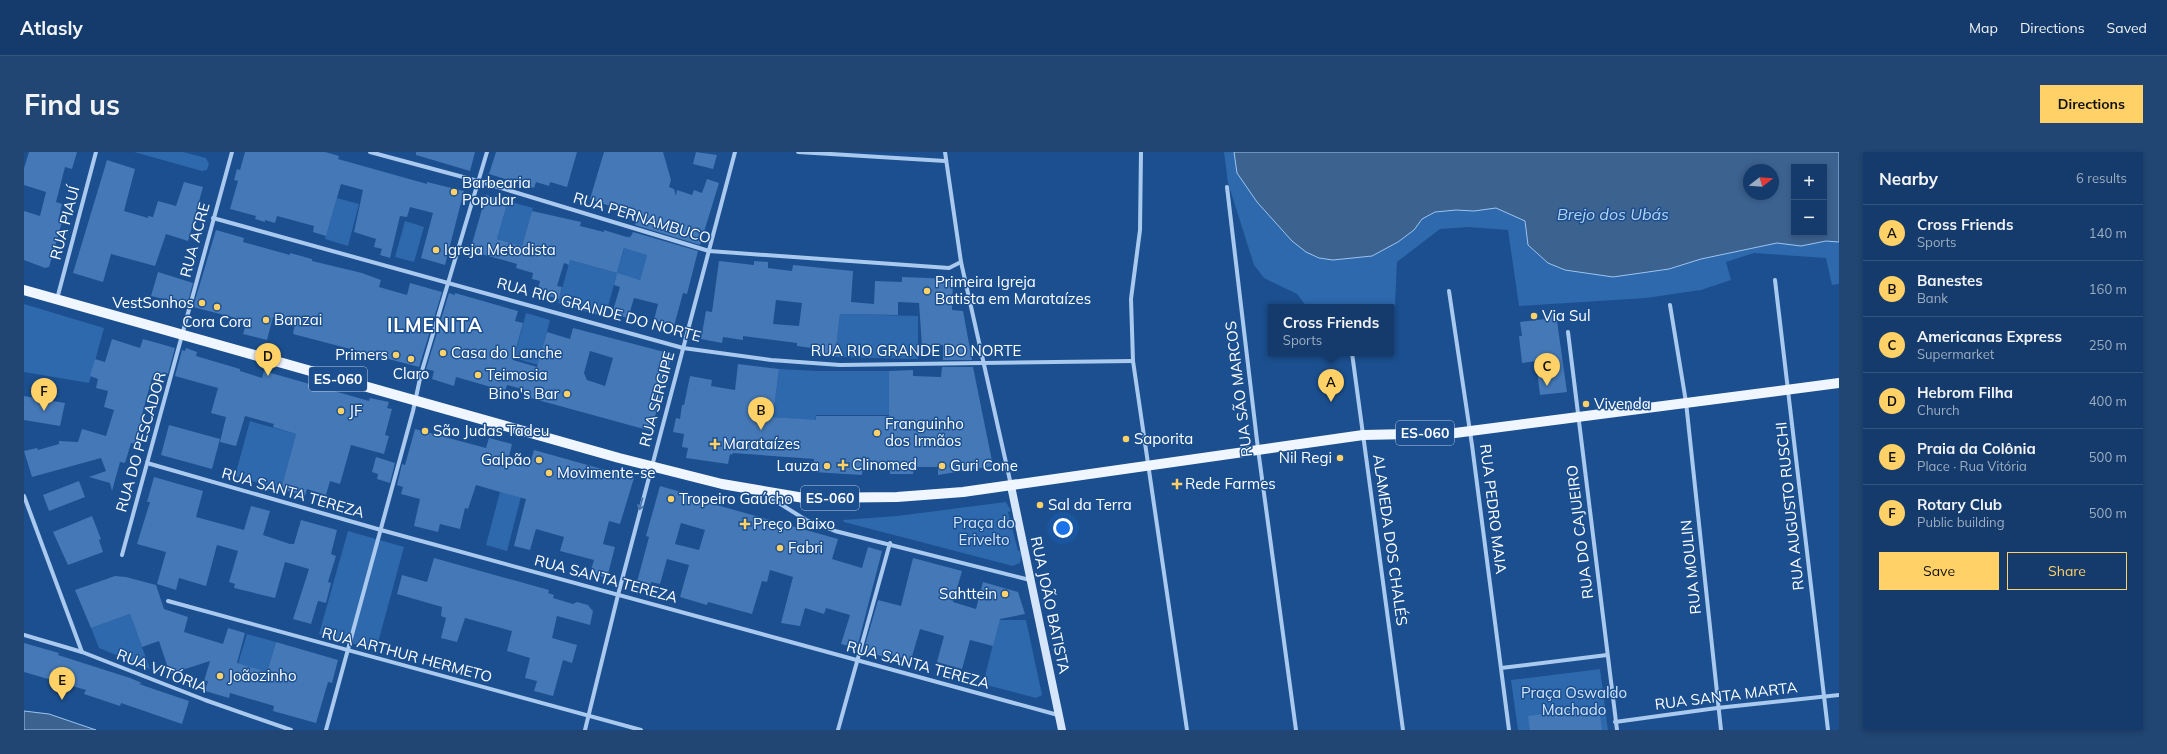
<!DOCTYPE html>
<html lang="en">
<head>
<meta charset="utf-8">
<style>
  :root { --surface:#143b6b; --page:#214673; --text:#f1f3f6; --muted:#9dadc1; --line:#33557e; --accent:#ffd166 }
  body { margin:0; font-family:Mulish,sans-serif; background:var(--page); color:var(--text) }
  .controls { position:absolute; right:12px; top:12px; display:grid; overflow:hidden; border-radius:0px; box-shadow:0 2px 6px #0003 }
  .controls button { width:36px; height:36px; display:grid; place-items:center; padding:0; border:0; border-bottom:1px solid var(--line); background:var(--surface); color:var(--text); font:20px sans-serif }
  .compass { position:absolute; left:1719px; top:12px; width:36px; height:36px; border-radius:50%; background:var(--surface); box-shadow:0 2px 6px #0003; rotate:73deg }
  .you { position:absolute; left:1039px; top:376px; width:14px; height:14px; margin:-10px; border:3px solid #fff; border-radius:50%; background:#1a73e8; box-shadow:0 0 0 6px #1a73e833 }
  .badge { display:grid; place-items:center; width:26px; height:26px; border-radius:50%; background:var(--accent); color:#111; font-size:13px; font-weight:700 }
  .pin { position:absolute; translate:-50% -33px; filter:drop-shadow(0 1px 2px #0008) }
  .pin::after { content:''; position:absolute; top:21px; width:14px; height:12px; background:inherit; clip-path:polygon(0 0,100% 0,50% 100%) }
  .popup { position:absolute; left:1244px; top:152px; width:126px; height:52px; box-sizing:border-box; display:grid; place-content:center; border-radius:0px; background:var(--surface); filter:drop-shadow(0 1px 3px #0005); font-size:13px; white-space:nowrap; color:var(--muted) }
  .popup b { font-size:15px; color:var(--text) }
  .popup::after { content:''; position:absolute; left:50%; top:100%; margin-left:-8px; border:8px solid transparent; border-top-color:var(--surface) }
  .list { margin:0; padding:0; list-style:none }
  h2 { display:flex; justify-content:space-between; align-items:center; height:52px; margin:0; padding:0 16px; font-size:17px }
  h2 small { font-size:13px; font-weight:400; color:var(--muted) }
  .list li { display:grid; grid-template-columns:26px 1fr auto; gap:12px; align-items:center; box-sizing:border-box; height:56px; padding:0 16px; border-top:1px solid var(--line) }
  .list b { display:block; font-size:15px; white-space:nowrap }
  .list p { margin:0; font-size:13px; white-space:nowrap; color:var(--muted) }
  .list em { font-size:13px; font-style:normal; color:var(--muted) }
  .actions { display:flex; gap:8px; padding:12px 16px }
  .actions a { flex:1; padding:9px 0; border:1px solid var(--accent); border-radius:0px; text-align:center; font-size:14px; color:var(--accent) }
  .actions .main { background:var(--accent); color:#111 }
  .map { position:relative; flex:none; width:1815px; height:578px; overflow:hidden; border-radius:0px }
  header { display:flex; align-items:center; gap:24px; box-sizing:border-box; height:56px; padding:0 20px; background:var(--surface); border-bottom:1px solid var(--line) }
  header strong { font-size:19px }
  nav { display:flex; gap:22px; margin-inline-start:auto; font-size:14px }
  .intro { display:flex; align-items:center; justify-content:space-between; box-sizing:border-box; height:96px; padding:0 24px }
  h1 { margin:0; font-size:28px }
  .button { padding:10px 18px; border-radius:0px; background:var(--accent); color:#111; font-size:14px; font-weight:700 }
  main { display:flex; gap:24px; padding:0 24px }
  aside { flex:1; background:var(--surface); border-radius:0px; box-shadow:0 2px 6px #0003 }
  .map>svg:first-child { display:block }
  .green { fill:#2e69ad; fill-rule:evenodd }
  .water { fill:#3c6290; stroke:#9cc4f0; fill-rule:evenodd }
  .building { fill:#4478b7; fill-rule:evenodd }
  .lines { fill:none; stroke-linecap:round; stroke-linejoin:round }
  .street { stroke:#a9c9ee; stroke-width:4 }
  .secondary { stroke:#d6e6fa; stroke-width:8 }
  .primary { stroke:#f0f6ff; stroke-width:10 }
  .oneway { stroke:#4674ac }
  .poi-dot { fill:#ffd166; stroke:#1b4f8f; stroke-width:1.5 }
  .labels { text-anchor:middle; stroke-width:3; stroke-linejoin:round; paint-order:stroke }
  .shield { fill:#1b4f8f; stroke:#bbcadd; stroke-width:1 }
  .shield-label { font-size:14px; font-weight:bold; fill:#fff }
  .poi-label { font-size:15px; fill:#fff; stroke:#1b4f8f; text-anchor:start }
  .street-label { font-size:15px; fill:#fff; stroke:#1b4f8f }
  .park-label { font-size:15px; fill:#cfe3fa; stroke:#1b4f8f }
  .water-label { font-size:16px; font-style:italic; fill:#b5d3f5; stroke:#1b4f8f }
  .district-label { font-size:19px; font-weight:bold; letter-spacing:1px; fill:#fff; stroke:#1b4f8f }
</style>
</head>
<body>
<header>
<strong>Atlasly</strong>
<nav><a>Map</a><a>Directions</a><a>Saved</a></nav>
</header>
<div class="intro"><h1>Find us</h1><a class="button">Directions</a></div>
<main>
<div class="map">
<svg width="1815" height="578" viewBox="0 0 1815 578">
  <rect width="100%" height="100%" fill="#1b4f8f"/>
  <!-- green -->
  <g class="green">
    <path d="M110 0H159L182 6 185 12 183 18 178 19Z"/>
    <path d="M1200 0H1815V132L1808 133 1802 106 1730 101 1702 110 1707 128 1677 138 1622 146 1495 154 1484 78 1444 75 1416 77 1373 110 1371 153 1358 155H1283L1273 142 1240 126 1230 113 1204 31ZM1770 15H1800V81H1770ZM1725 18H1749V42H1725Z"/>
    <path d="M313 46 335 52 324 94 301 87Z"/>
    <path d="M484 49 509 56 498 94 473 87Z"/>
    <path d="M381 69 400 75 390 110 371 105Z"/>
    <path d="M604 84 615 87 623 103 616 128 593 122 581 165 534 151 546 108 593 121Z"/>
    <path d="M0 152 80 176 65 231 0 220Z"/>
    <path d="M502 161 526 168 514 213 490 206Z"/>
    <path d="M816 162 894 164V207L811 205Z"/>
    <path d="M755 217 793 219H865L866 263H792L791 277 772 267 749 265Z"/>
    <path d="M226 269 272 282 257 337 211 324Z"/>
    <path d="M476 340 497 345 483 399 462 393Z"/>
    <path d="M982 350 987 359 984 360 994 399H996L997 403 996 411 989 414 820 370 819 368 873 364Z"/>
    <path d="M324 379 380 395 352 498 295 482Z"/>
    <path d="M106 462 126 517 75 496 67 476Z"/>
    <path d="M975 468H1002L1018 543 1012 546 959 532Z"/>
    <path d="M223 482 252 490 243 520 214 512Z"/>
    <path d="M1576 517 1584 578H1494L1487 528Z"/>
  </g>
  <!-- water -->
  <g class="water">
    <path d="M1210 0H1815V90L1802 89 1777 94 1753 91 1677 107 1645 117 1589 125 1541 118 1524 111 1504 93 1501 69 1472 56 1450 59 1432 58 1411 60 1398 67 1390 78 1374 90 1348 104 1309 108 1295 106 1282 100 1268 89 1233 50 1213 21ZM1770 15H1800V81H1770ZM1725 18H1749V42H1725Z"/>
    <path d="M0 559 25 562 72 578H0Z"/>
  </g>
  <!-- building -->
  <g class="building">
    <path d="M5 0H53L48 17 41 15 32 50 38 52 34 69 38 70 25 115 21 116 0 108V59L16 64 22 40 0 33V16Z"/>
    <path d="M221 0H301L315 4 314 7 403 32V30L440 39 421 113 397 106 409 61 386 55 383 65 376 64 366 106 356 103 358 97 350 95 352 87 330 80 339 38 317 32 302 84 289 80 290 74 253 64 251 71 241 68V70L231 67 232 64 206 57 214 29 210 28 213 17 216 18Z"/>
    <path d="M392 0H451L446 19 392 3Z"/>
    <path d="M472 0H553L543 35 526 30 525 34 512 30 510 36 465 22Z"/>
    <path d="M580 0H639L647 28 645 35 650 37 652 44 653 38 668 43 670 38 678 41 683 27 695 31 676 93 611 73 614 64 566 47Z"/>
    <path d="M672 0 693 3 689 17 669 12Z"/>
    <path d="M83 8 111 17 100 59 124 66V64L129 65 134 49 152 54 160 30 179 35 164 89 142 82 131 114 87 102 79 130 49 121Z"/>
    <path d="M462 43 484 49 473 87 498 94 508 59 557 70 556 74 580 80V78L606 86 609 80 674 99 663 142 659 141 650 174 630 168 634 152 610 146 604 166 588 162 596 135 590 133 593 121 546 108 545 113 540 111 533 134 538 135 535 147 513 141 516 129 508 127 509 121 492 116 493 112 446 99ZM600 96 623 103 616 128 593 121Z"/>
    <path d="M192 78 220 86 219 90 266 103V101L288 107V109L338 121 357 128 355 135 383 143 386 131 418 140 395 215 269 182 271 171 249 165 243 188 219 182 223 169 169 155Z"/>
    <path d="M695 109 730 113V109L744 110V116L768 119 769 113 829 119 827 150 850 152 851 129 878 130V125L929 127 928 158 939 159 948 208H919V193L898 194 895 151 874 150V163L816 162 811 205 794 203 795 197 773 194V191L719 184V188L699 185 698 191 677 187 682 159 688 160ZM752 148 778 151 775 174 749 172Z"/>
    <path d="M134 120 169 131 163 153 127 144Z"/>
    <path d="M425 141 431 143V141L494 159 491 169 499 171 489 208 513 215 523 180 546 187 549 176 648 202 627 279 503 245 505 239 483 233 481 239 432 225 430 234 408 227 410 219 402 217ZM566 199 589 206 581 234 563 228 560 221Z"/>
    <path d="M1532 162 1543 240 1516 243 1512 209 1498 211 1495 184H1498L1496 170 1522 167 1521 164Z"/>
    <path d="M88 187 116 196 119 187 151 196 144 222 139 220 136 228 128 226 117 266 120 267 113 292 107 291 101 311 96 310 88 339 86 331 65 325 82 319 77 306 8 325 0 299 13 296 14 298 35 292V289L54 290 58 277 82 284 90 258 80 255 84 239 72 236 74 227 66 224 71 207 81 210Z"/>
    <path d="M162 196 173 200 172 204 216 217V219L238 226 240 219 345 249 346 246 365 250 363 256 368 257 361 283 365 284 360 302 327 293 316 332 306 329 302 343 283 337 281 344 257 337 272 282 249 275 250 272 221 264 212 294 196 290 202 265 187 261 194 236 151 224 158 198 161 199Z"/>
    <path d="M714 212 755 217 749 265 792 268V264H865V219L889 218V224L917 225 918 215H949L969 314 914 323V315H890L889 322H866V311H839L838 323 789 320 790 307 709 301 708 303 706 302 704 312 662 306 664 296 658 295 660 282 649 280 652 266 656 267 658 253H660L666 224 688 228 687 234 711 238Z"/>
    <path d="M0 244 41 251 36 274 0 268Z"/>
    <path d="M145 273 196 287 188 317 137 303Z"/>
    <path d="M391 277 462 296 465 286 488 292 484 309 505 315 510 298 610 326 596 372 585 369 579 392 591 395 583 426 566 421 570 408 536 399 540 385 512 377 506 398 490 394 502 347 476 340 452 333 444 357 441 356 436 377 416 372 414 380 390 374 396 347 377 342 379 335 373 333 378 312 381 313Z"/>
    <path d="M352 305 371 311 366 331 353 327 354 322 348 320Z"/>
    <path d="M130 325 179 339 172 365 220 378 227 354 246 359 239 383 266 392H270L277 368 313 378 307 402 312 404 304 430 307 431 302 451 294 449 287 472 269 467 285 417 261 410 251 446 210 436 211 432 205 430 214 399 193 393 182 434 155 426 152 438 133 432 142 400 113 392 126 350H123Z"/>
    <path d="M55 329 61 345 25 359 19 343Z"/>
    <path d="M636 334 664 342V345L814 387 808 407 838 416 844 395 858 399 833 496 817 492 826 463 802 456 800 462 781 456 776 474 757 471 769 425 746 418 743 430 738 429 728 462 684 450 683 453 656 445 665 413 643 407 636 432 627 430 626 434 613 430 625 385 622 384ZM657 371 681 378 675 398 651 392Z"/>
    <path d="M68 364 77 387 75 388 79 400 44 413 29 380Z"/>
    <path d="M410 406 525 438 524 441 530 443 529 446 549 452 553 450 564 453 567 457 569 459 566 473 533 464 528 486 553 493 548 511 539 508 529 544 510 539 513 529 501 526 506 506 483 499 488 479 441 466 433 490 417 486 422 466 417 464 418 455 373 442 378 423 403 430Z"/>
    <path d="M889 406 938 419 929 450 952 457 959 430 994 440 1001 462 976 467 969 494 946 488 938 517 913 510 920 484 896 477 887 508 866 503 865 506 842 500V497H840L854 448 877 454Z"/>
    <path d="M91 424 102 425 132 433 140 457 164 465 160 480 199 492 204 476 221 481 213 511 243 520 252 490 314 508 308 531 304 530 292 571 249 559 250 554 206 541 205 546 181 539 184 529H180L186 509 146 522 135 489 118 495 106 462 67 476 51 438Z"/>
    <path d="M0 491 35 501 34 503 106 526 118 531 115 532 165 549 158 572 97 551 96 554 60 542 62 538 0 520Z"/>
    <path d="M1575 555 1578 578H1506L1504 564Z"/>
  </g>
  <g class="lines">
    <!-- street -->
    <g class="street">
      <path d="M346 0 454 29 685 99 925 116 937 110"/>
      <path d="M774 0 921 9"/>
      <path d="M921 0 937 110 987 333"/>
      <path d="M1117 0 1116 78 1107 147 1109 209 1163 578"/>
      <path d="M1203 35 1234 297 1272 578"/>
      <path d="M189 66 659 196 747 208 816 213 1109 209"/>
      <path d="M1751 128 1804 578"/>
      <path d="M1425 139 1448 293 1485 578"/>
      <path d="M33 147 72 0"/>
      <path d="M1646 153 1662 250 1697 578"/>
      <path d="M1544 180 1593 578"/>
      <path d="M1328 201 1379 578"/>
      <path d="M123 311 357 378 1034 563"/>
      <path d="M742 343 782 368 811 379 1006 428"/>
      <path d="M0 344 58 500"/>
      <path d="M98 403 208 0"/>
      <path d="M144 449 617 578"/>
      <path d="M0 483 58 500 181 548 267 578"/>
      <path d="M1477 516 1583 503"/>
      <path d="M1591 570 1693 556 1815 543"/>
      <path d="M302 578 389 259 397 222 463 0"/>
      <path d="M561 578 594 443 711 0"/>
      <path d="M814 578 866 391"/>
    </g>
    <!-- secondary -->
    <path class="secondary" d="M987 334 1038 578"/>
    <!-- primary -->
    <path class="primary" d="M0 138 595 306 698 332 780 346 873 345 939 340 1339 283 1431 281 1815 231"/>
  </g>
  <!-- one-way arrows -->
  <defs><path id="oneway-shaft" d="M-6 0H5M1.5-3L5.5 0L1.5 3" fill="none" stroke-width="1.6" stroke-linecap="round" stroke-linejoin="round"/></defs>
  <use class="oneway" href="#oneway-shaft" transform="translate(617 352) rotate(105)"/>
  <!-- markers -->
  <g class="poi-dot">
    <circle cx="430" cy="40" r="4"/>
    <circle cx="412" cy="98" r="4"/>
    <circle cx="903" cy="139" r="4"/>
    <circle cx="178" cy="151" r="4"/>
    <circle cx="193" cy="155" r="4"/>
    <circle cx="1510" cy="164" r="4"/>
    <circle cx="242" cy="168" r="4"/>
    <circle cx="419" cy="201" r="4"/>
    <circle cx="372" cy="203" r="4"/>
    <circle cx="387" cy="207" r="4"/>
    <circle cx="454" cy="223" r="4"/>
    <circle cx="543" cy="242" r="4"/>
    <circle cx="1562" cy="252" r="4"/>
    <circle cx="317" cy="259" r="4"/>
    <circle cx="401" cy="279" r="4"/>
    <circle cx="853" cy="281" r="4"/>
    <circle cx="1102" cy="287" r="4"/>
    <path d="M689 286h4v4h4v4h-4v4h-4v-4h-4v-4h4z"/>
    <circle cx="1316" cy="306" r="4"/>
    <circle cx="515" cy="308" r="4"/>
    <path d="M817 307h4v4h4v4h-4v4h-4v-4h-4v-4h4z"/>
    <circle cx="803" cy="314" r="4"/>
    <circle cx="918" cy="314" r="4"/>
    <circle cx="525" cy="321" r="4"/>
    <path d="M1151 326h4v4h4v4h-4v4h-4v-4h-4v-4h4z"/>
    <circle cx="647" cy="347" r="4"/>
    <circle cx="1016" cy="353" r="4"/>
    <path d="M719 366h4v4h4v4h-4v4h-4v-4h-4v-4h4z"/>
    <circle cx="756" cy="396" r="4"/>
    <circle cx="981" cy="442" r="4"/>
    <circle cx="196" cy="524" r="4"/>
  </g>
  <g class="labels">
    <!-- shield labels -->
    <g class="shield">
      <rect x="285" y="215" width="58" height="24" rx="3"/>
      <rect x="1372" y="269" width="58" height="24" rx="3"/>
      <rect x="777" y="334" width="58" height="24" rx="3"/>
    </g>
    <g class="shield-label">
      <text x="314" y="232">ES-060</text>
      <text x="1401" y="286">ES-060</text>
      <text x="806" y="351">ES-060</text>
    </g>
    <!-- poi labels -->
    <g class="poi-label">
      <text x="438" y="36">Barbearia<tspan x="438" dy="17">Popular</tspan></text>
      <text x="420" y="103">Igreja Metodista</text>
      <text x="911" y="135">Primeira Igreja<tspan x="911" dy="17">Batista em Marataízes</tspan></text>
      <text x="170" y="156" text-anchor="end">VestSonhos</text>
      <text x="1518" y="169">Via Sul</text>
      <text x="250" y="173">Banzai</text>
      <text x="193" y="175" text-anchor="middle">Cora Cora</text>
      <text x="427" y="206">Casa do Lanche</text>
      <text x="364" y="208" text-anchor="end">Primers</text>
      <text x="387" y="227" text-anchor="middle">Claro</text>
      <text x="462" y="228">Teimosia</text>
      <text x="535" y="247" text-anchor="end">Bino's Bar</text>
      <text x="1570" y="257">Vivenda</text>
      <text x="325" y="264">JF</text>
      <text x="861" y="277">Franguinho<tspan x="861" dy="17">dos Irmãos</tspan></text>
      <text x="409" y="284">São Judas Tadeu</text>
      <text x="1110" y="292">Saporita</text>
      <text x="699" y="297">Marataízes</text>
      <text x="1308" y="311" text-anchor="end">Nil Regi</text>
      <text x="507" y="313" text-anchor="end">Galpão</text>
      <text x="828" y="318">Clinomed</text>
      <text x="795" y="319" text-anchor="end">Lauza</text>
      <text x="926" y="319">Guri Cone</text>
      <text x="533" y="326">Movimente-se</text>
      <text x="1161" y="337">Rede Farmes</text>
      <text x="655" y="352">Tropeiro Gaúcho</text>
      <text x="1024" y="358">Sal da Terra</text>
      <text x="729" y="377">Preço Baixo</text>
      <text x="764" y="401">Fabri</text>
      <text x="973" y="447" text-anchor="end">Sahttein</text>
      <text x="204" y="529">Joãozinho</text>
    </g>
    <!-- street labels -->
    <g class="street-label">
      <text transform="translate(618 66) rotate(17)" y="5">RUA PERNAMBUCO</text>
      <text transform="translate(41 71) rotate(-75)" y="5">RUA PIAUÍ</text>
      <text transform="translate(171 88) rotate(-75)" y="5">RUA ACRE</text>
      <text transform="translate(575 158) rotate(15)" y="5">RUA RIO GRANDE DO NORTE</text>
      <text x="892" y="204">RUA RIO GRANDE DO NORTE</text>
      <text transform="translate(1215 237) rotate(-97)" y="5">RUA SÃO MARCOS</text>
      <text transform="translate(633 247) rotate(-75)" y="5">RUA SERGIPE</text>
      <text transform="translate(117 290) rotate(-74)" y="5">RUA DO PESCADOR</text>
      <text transform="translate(269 341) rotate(16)" y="5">RUA SANTA TEREZA</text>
      <text transform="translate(1766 354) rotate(-96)" y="5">RUA AUGUSTO RUSCHI</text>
      <text transform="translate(1469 357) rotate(83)" y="5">RUA PEDRO MAIA</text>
      <text transform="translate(1556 380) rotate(-97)" y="5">RUA DO CAJUEIRO</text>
      <text transform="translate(1366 388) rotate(82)" y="5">ALAMEDA DOS CHALÉS</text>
      <text transform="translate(1667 415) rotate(-96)" y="5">RUA MOULIN</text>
      <text transform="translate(582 427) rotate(15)" y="5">RUA SANTA TEREZA</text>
      <text transform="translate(1026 453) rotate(78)" y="5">RUA JOÃO BATISTA</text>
      <text transform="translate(383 503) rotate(15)" y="5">RUA ARTHUR HERMETO</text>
      <text transform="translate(894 513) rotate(15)" y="5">RUA SANTA TEREZA</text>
      <text transform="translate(138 519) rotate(21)" y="5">RUA VITÓRIA</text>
      <text transform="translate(1702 544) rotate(-7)" y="5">RUA SANTA MARTA</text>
    </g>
    <!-- park labels -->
    <g class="park-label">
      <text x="960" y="376">Praça do<tspan x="960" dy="17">Erivelto</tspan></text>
      <text x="1550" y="546">Praça Oswaldo<tspan x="1550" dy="17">Machado</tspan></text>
    </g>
    <!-- water labels -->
    <g class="water-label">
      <text x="1589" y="68">Brejo dos Ubás</text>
    </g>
    <!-- district labels -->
    <g class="district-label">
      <text x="411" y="180">ILMENITA</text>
    </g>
  </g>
</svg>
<div class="controls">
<button>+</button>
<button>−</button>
</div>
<svg class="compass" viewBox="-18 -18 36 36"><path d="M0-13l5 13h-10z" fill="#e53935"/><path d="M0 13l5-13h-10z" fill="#9dadc1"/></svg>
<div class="you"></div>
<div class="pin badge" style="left:1307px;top:250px">A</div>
<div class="popup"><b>Cross Friends</b>Sports</div>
<div class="pin badge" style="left:737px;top:278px">B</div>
<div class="pin badge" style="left:1523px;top:234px">C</div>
<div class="pin badge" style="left:244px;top:224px">D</div>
<div class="pin badge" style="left:38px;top:548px">E</div>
<div class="pin badge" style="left:20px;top:259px">F</div>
</div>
<aside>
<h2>Nearby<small>6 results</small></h2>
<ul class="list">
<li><span class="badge">A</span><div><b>Cross Friends</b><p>Sports</p></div><em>140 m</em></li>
<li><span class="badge">B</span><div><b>Banestes</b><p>Bank</p></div><em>160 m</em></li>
<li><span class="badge">C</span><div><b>Americanas Express</b><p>Supermarket</p></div><em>250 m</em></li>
<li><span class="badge">D</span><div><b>Hebrom Filha</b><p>Church</p></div><em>400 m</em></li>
<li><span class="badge">E</span><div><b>Praia da Colônia</b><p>Place · Rua Vitória</p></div><em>500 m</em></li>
<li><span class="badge">F</span><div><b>Rotary Club</b><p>Public building</p></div><em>500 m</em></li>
</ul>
<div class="actions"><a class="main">Save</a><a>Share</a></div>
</aside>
</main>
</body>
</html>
